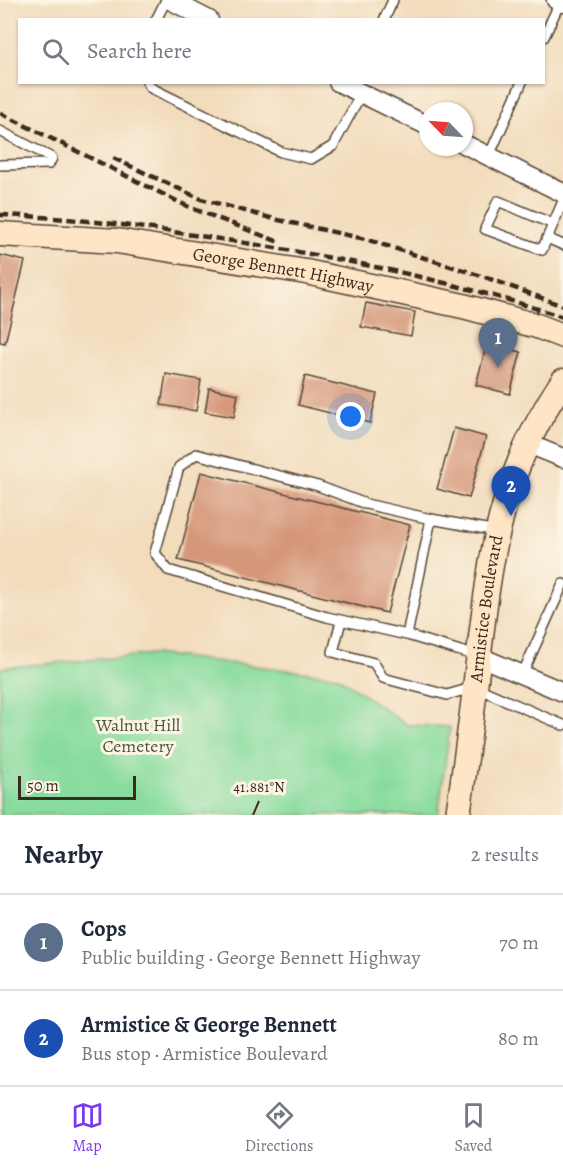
<!DOCTYPE html>
<html lang="en">
<head>
<meta charset="utf-8">
<style>
  :root { --surface:#fff; --page:#f6f6f7; --text:#1f2937; --muted:#747a83; --line:#e0e1e3; --accent:#7c3aed }
  body { margin:0; font-family:Alegreya,serif; background:var(--page); color:var(--text) }
  .compass { position:absolute; left:419px; top:102px; width:54px; height:54px; border-radius:50%; background:var(--surface); box-shadow:0 2px 4px #0004; rotate:295deg }
  .scale { position:absolute; left:18px; bottom:15px; width:118px; box-sizing:border-box; padding-left:6px; border:3px solid #3b2a1e; border-top:0; font-size:16px; line-height:21px; white-space:nowrap; color:#3b2a1e; -webkit-text-stroke:4px #fcf5e5; paint-order:stroke }
  .you { position:absolute; left:351px; top:417px; width:21px; height:21px; margin:-15px; border:4px solid #fff; border-radius:50%; background:#1a73e8; box-shadow:0 0 0 9px #1a73e833 }
  .badge { display:grid; place-items:center; width:39px; height:39px; border-radius:50%; background:var(--accent); color:#fff; font-size:20px; font-weight:700 }
  .pin { position:absolute; translate:-50% -50px; filter:drop-shadow(0 2px 3px #0008) }
  .pin::after { content:''; position:absolute; top:32px; width:21px; height:18px; background:inherit; clip-path:polygon(0 0,100% 0,50% 100%) }
  .list { margin:0; padding:0; list-style:none }
  h2 { display:flex; justify-content:space-between; align-items:center; height:78px; margin:0; padding:0 24px; font-size:26px }
  h2 small { font-size:20px; font-weight:400; color:var(--muted) }
  .list li { display:grid; grid-template-columns:39px 1fr auto; gap:18px; align-items:center; box-sizing:border-box; height:96px; padding:0 24px; border-top:2px solid var(--line) }
  .list b { display:block; font-size:22px; white-space:nowrap }
  .list p { margin:0; font-size:20px; white-space:nowrap; color:var(--muted) }
  .list em { font-size:20px; font-style:normal; color:var(--muted) }
  .icon { flex:none; width:33px; height:33px; fill:none; stroke:currentColor; stroke-width:2; stroke-linecap:round; stroke-linejoin:round }
  .map { position:relative; flex:none; width:563px; height:815px; overflow:hidden }
  .search { position:absolute; background:var(--surface); box-shadow:0 2px 4px #0004; left:18px; right:18px; top:18px; height:66px; display:flex; align-items:center; gap:15px; box-sizing:border-box; padding:0 21px; border-radius:0px; color:var(--muted); font-size:22px }
  .sheet { height:270px; background:var(--surface) }
  nav { display:flex; justify-content:space-around; align-items:center; box-sizing:border-box; height:84px; border-top:2px solid var(--line); background:var(--surface); font-size:16px; color:var(--muted) }
  nav a { display:grid; justify-items:center; gap:3px }
  nav .on { color:var(--accent) }
  .map>svg:first-child { display:block }
  .green { fill:#87db9e; stroke:#61825e; stroke-width:1.5 }
  .building { fill:#d59779 }
  .lines { fill:none; stroke-linecap:round; stroke-linejoin:round }
  .lane-casing { stroke:#564536; stroke-width:12 }
  .street-casing { stroke:#564536; stroke-width:21 }
  .secondary-casing { stroke:#564536; stroke-width:27 }
  .lane { stroke:#fff; stroke-width:9 }
  .street { stroke:#fff; stroke-width:18 }
  .secondary { stroke:#fde5c5; stroke-width:24 }
  .rail { stroke:#3b2a1e; stroke-width:4.5; stroke-dasharray:9 4.5; stroke-linecap:butt }
  .ticks { fill:none; stroke:#3b2a1e; stroke-width:2 }
  .labels { text-anchor:middle; stroke-width:6; stroke-linejoin:round; paint-order:stroke }
  .street-label { font-size:18px; fill:#3b2a1e; stroke:#fcf5e5 }
  .park-label { font-size:18px; fill:#4e563e; stroke:#fcf5e5 }
  .ticks-label { font-size:15px; text-anchor:middle; fill:#3b2a1e; stroke:#fcf5e5; stroke-width:6; stroke-linejoin:round; paint-order:stroke }
</style>
</head>
<body>
<div class="map">
<svg width="563" height="815" viewBox="0 0 563 815">
  <rect width="100%" height="100%" fill="#fcf5e5"/>
  <filter id="ink" filterUnits="userSpaceOnUse"><feTurbulence type="fractalNoise" baseFrequency=".0167" numOctaves="2"/><feDisplacementMap in="SourceGraphic" scale="12" xChannelSelector="R" yChannelSelector="G"/><feConvolveMatrix kernelMatrix="1 2 1 2 8 2 1 2 1" color-interpolation-filters="sRGB"/></filter>
  <filter id="wash" filterUnits="userSpaceOnUse"><feTurbulence type="fractalNoise" baseFrequency=".008" numOctaves="4" result="noise"/><feDisplacementMap in="SourceGraphic" scale="24" xChannelSelector="R" yChannelSelector="G"/><feGaussianBlur stdDeviation="1.35" result="paint"/><feColorMatrix in="noise" values="0 0 0 0 0 0 0 0 0 0 0 0 0 0 0 0 0 1.4 0 .05"/><feComposite in="paint" operator="in"/></filter>
  <g filter="url(#wash)">
    <rect width="100%" height="100%" fill="#f2dcbc"/>
    <!-- green -->
    <path class="green" d="M154 654 337 676 407 725 450 727 438 815H0V668Z"/>
    <g id="blocks">
      <!-- building -->
      <g class="building">
        <path d="M0 255 25 261 5 343 0 342Z"/>
        <path d="M366 303 415 312 411 336 361 327Z"/>
        <path d="M487 343 521 352 510 394 476 385Z"/>
        <path d="M166 374 201 380 196 411 161 405Z"/>
        <path d="M305 376 377 394 370 423 298 405Z"/>
        <path d="M209 388 238 394 234 417 205 412Z"/>
        <path d="M454 428 486 437 469 498 437 489Z"/>
        <path d="M201 472 410 525 387 613 178 560Z"/>
      </g>
    </g>
  </g>
  <g filter="url(#ink)">
    <use href="#blocks" fill-opacity="0" stroke="#564536" stroke-width="1.5"/>
    <g class="lines">
      <!-- lane casing -->
      <g class="lane-casing">
        <g id="lane">
          <path d="M156 20 166 0"/>
          <path d="M384 20 393 0"/>
          <path d="M544 37 560 2"/>
          <path d="M147 82 151 88 281 152 311 159 333 146 361 94"/>
          <path d="M0 131 52 158 49 164 0 165"/>
          <path d="M489 156 522 82"/>
          <path d="M553 224 498 201 485 229 542 250 563 201"/>
          <path d="M547 238 563 245"/>
          <path d="M341 621 333 652 374 663 383 678 447 695 475 687 563 725"/>
          <path d="M407 635 327 617 168 570 155 553 179 467 196 454 318 486 366 504 431 519"/>
          <path d="M477 656 407 635 431 519 497 531"/>
          <path d="M522 675 563 584"/>
        </g>
      </g>
      <!-- street casing -->
      <g class="street-casing">
        <g id="street">
          <path d="M170 0 209 20"/>
          <path d="M556 0 563 3"/>
          <path d="M338 82 428 126"/>
          <path d="M464 144 563 193"/>
          <path d="M526 443 563 458"/>
          <path d="M478 656 563 692"/>
        </g>
      </g>
      <!-- secondary casing -->
      <g class="secondary-casing">
        <g id="secondary">
          <path id="s1" d="M0 234 117 241 306 272 463 306 537 326 563 336"/>
          <path id="s2" d="M458 815C464 773 470 731 475 688 489 571 494 483 563 381"/>
        </g>
      </g>
      <!-- lane -->
      <use href="#lane" class="lane"/>
      <!-- street -->
      <use href="#street" class="street"/>
      <!-- secondary -->
      <use href="#secondary" class="secondary"/>
      <!-- rail -->
      <g class="rail">
        <path d="M0 113 189 207 279 242"/>
        <path d="M113 158 201 199 274 219 365 239 485 277 563 306"/>
        <path d="M0 215C72 217 142 227 213 238 332 256 448 279 563 317"/>
      </g>
    </g>
  </g>
  <!-- ticks -->
  <path class="ticks" d="M253 815 259 801"/>
  <g class="labels">
    <!-- street labels -->
    <g class="street-label">
      <text dy="6" stroke="none"><textPath href="#s1" startOffset="286">George Bennett Highway</textPath></text>
      <text dy="6" stroke="none"><textPath href="#s2" startOffset="208">Armistice Boulevard</textPath></text>
    </g>
    <!-- park labels -->
    <g class="park-label">
      <text x="138" y="731">Walnut Hill<tspan x="138" dy="21">Cemetery</tspan></text>
    </g>
  </g>
  <g class="ticks-label">
    <text x="259" y="792">41.881°N</text>
  </g>
</svg>
<svg class="compass" viewBox="-18 -18 36 36"><path d="M0-13l5 13h-10z" fill="#e53935"/><path d="M0 13l5-13h-10z" fill="#747a83"/></svg>
<div class="scale">50 m</div>
<div class="you"></div>
<div class="pin badge" style="left:498px;top:368px;background:#5c6f8a">1</div>
<div class="pin badge" style="left:511px;top:516px;background:#1a4fb4">2</div>
<div class="search"><svg class="icon" aria-label="search" viewBox="0 0 24 24"><circle cx="10" cy="10" r="6"/><path d="M15 15l6 6"/></svg>Search here</div>
</div>
<section class="sheet">
<h2>Nearby<small>2 results</small></h2>
<ul class="list">
<li><span class="badge" style="background:#5c6f8a">1</span><div><b>Cops</b><p>Public building · George Bennett Highway</p></div><em>70 m</em></li>
<li><span class="badge" style="background:#1a4fb4">2</span><div><b>Armistice &amp; George Bennett</b><p>Bus stop · Armistice Boulevard</p></div><em>80 m</em></li>
</ul>
</section>
<nav>
<a class="on"><svg class="icon" aria-label="map" viewBox="0 0 24 24"><path d="M3 6l6-2 6 2 6-2v14l-6 2-6-2-6 2zM9 4v14M15 6v14"/></svg>Map</a>
<a><svg class="icon" aria-label="directions" viewBox="0 0 24 24"><path d="M12 3l9 9-9 9-9-9zM9 14v-3h6M13 9l2 2-2 2"/></svg>Directions</a>
<a><svg class="icon" aria-label="saved" viewBox="0 0 24 24"><path d="M7 4h10v16l-5-4-5 4z"/></svg>Saved</a>
</nav>
</body>
</html>
